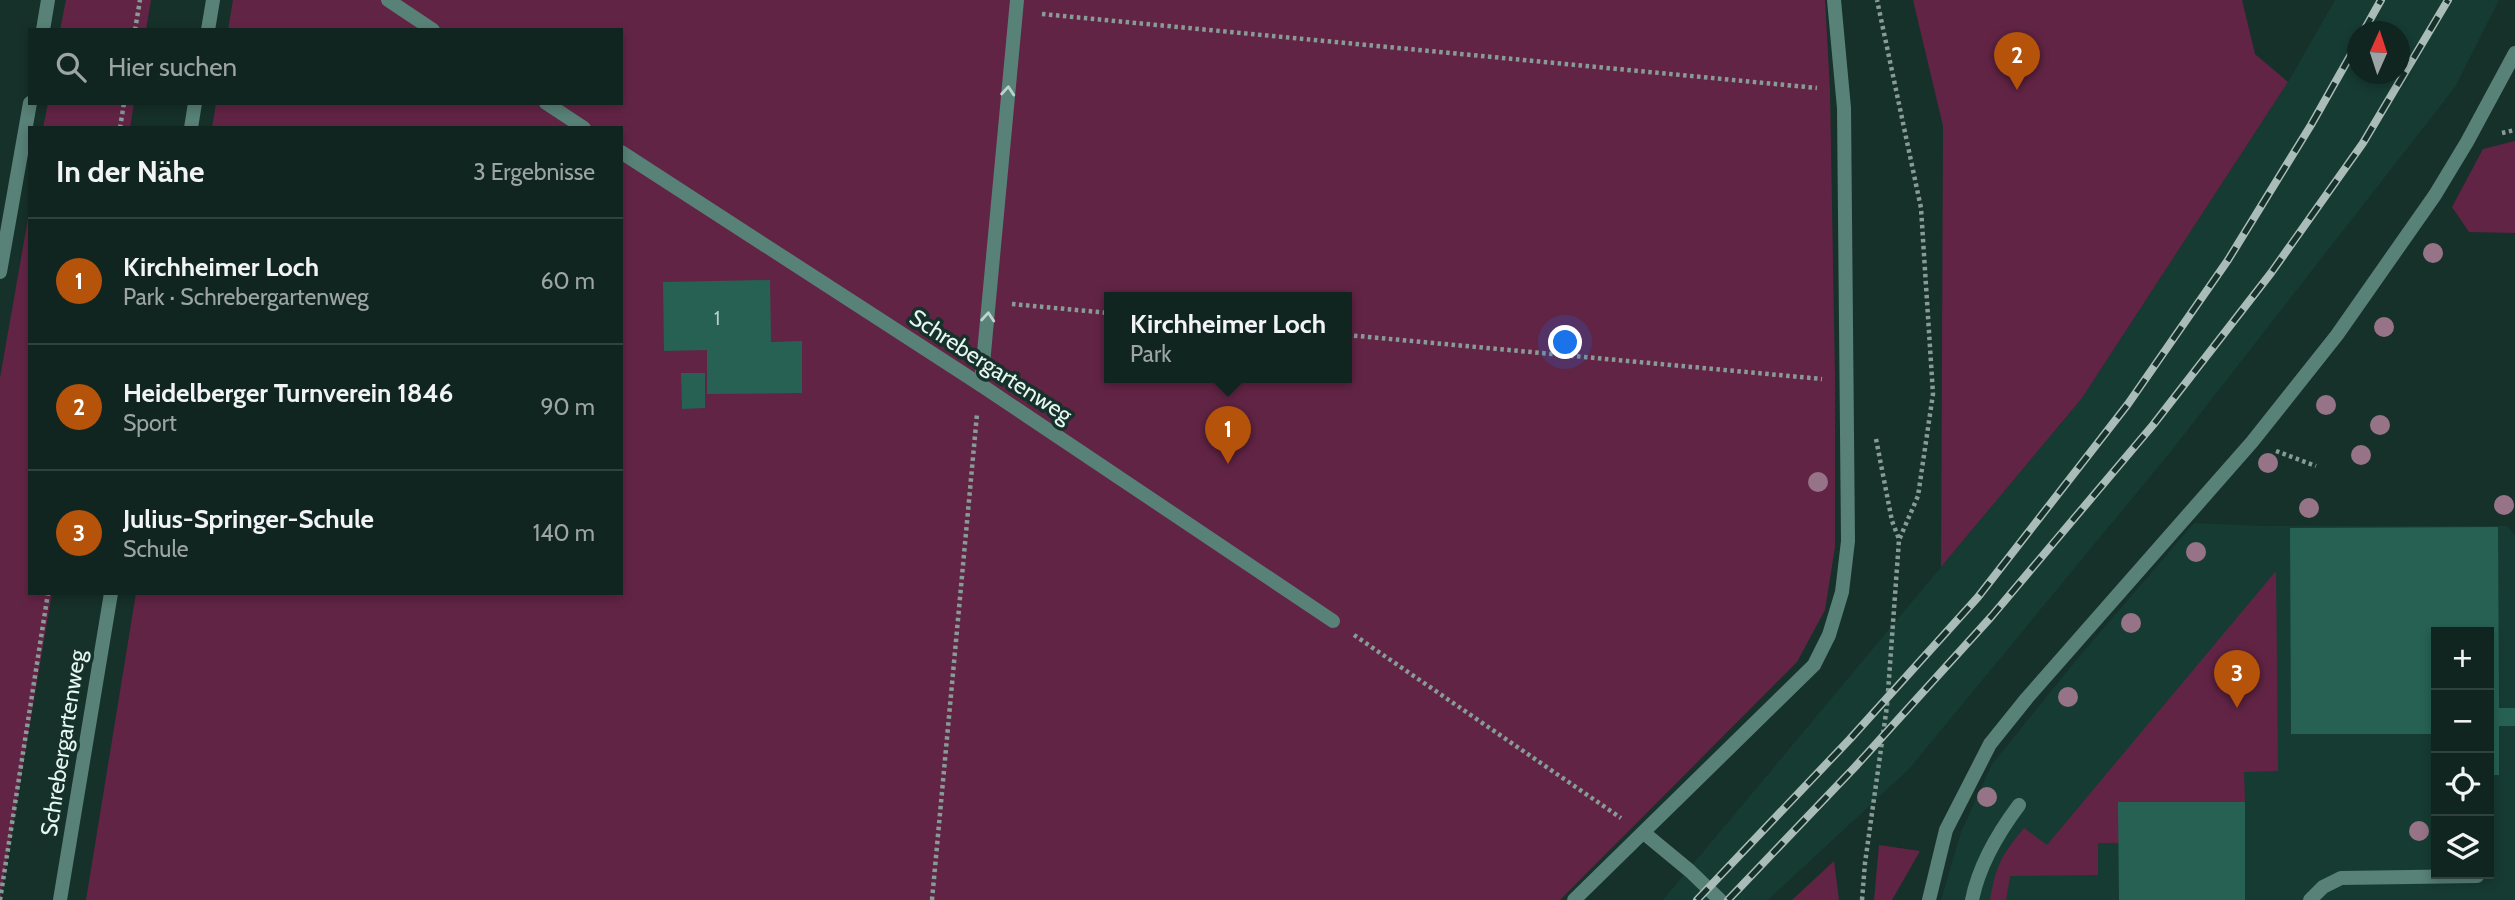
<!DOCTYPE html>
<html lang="de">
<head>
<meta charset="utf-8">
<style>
  :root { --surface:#102420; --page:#1e302d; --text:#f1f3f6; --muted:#9ca4a5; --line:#30413e; --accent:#b45309 }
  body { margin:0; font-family:Cabin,sans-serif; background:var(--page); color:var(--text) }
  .controls { position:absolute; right:21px; bottom:21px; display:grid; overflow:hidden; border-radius:0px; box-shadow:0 4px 10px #0003 }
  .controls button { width:63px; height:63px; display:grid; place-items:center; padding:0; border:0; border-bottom:2px solid var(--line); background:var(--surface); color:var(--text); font:35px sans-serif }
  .compass { position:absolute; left:2347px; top:21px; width:63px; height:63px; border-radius:50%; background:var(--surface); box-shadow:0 4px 10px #0003; rotate:3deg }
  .you { position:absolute; left:1566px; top:343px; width:24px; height:24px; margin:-18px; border:5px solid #fff; border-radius:50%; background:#1a73e8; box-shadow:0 0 0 10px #1a73e833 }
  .badge { display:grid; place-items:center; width:46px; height:46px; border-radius:50%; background:var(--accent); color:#fff; font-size:23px; font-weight:700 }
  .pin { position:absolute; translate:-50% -58px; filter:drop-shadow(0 2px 4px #0008) }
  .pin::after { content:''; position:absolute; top:37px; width:24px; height:21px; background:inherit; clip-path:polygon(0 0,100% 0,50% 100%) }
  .popup { position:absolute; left:1104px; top:292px; width:248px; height:91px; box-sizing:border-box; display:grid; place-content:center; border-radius:0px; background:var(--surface); filter:drop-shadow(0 2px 5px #0005); font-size:23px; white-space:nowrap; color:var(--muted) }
  .popup b { font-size:26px; color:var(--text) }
  .popup::after { content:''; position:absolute; left:50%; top:100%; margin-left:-14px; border:14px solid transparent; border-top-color:var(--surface) }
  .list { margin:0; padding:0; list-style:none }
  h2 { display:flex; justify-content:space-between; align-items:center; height:91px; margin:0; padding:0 28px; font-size:30px }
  h2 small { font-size:23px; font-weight:400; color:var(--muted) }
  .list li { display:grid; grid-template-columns:46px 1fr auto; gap:21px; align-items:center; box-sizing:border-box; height:126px; padding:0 28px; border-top:2px solid var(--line) }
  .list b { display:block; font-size:26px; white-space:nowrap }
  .list p { margin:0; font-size:23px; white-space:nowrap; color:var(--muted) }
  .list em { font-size:23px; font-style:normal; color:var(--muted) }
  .icon { flex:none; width:38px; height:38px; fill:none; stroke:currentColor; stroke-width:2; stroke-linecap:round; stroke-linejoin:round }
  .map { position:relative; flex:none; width:2515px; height:900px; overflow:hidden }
  .search { position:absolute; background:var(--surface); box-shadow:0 4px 10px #0003; left:28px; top:28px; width:595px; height:77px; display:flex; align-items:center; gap:18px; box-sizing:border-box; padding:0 24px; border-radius:0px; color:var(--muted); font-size:26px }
  .panel { position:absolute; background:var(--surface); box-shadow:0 4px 10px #0003; left:28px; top:126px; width:595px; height:469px; border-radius:0px }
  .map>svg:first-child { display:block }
  .built { fill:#163b33; fill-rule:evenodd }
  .green { fill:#622445; fill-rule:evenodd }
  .building { fill:#276154 }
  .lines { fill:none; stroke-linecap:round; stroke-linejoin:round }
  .path { stroke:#889c97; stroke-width:4.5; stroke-dasharray:3.5 3.5; stroke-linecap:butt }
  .lane { stroke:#588177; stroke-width:14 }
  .street { stroke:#588177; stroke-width:14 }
  .rail-casing { stroke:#a9bcb7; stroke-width:8 }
  .rail { stroke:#16302a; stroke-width:5; stroke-dasharray:16; stroke-linecap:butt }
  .tree { fill:#967386 }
  .oneway { stroke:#bbd3cc }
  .labels { text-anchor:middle; stroke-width:7; stroke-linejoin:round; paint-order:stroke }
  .number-label { font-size:19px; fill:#b6d1ca }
  .street-label { font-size:23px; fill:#e6f6f1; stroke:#16302a }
</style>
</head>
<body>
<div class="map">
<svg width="2515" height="900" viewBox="0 0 2515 900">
  <rect width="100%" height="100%" fill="#16302a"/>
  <!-- built -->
  <g class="built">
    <path d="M2335 0H2499L2455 87 2172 450 1909 769 1768 900H1663L2082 398 2288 82ZM2358 32H2400V74H2358Z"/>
    <path d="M2194 523 2265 526H2508L2515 536V900H1941L1961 832 1992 764 2083 652ZM2436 632H2489V874H2436Z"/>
  </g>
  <!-- green -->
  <g class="green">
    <path d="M66 0H151L146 30H60Z"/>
    <path d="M233 0H1825L1830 90 1835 380V547L1825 610 1797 662 1560 900H86L136 593H621V128H212L216 103H621V30H228ZM1109 298H1347V378H1109Z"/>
    <path d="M1913 0H2242L2255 54 2288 82 2082 398 1941 567 1943 126Z"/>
    <path d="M48 103H134L130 128H43Z"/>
    <path d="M2515 141V233L2469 232 2452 207 2483 149Z"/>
    <path d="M30 207V593H52L0 900V378Z"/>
    <path d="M2276 571 2278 771 2244 772 2245 802 2119 843H2098V875L2010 876 2006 900H1990C1996 865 2001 856 2024 828L2047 845Z"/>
    <path d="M1879 845 1920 851 1892 900H1874Z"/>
    <path d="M1834 861 1839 900H1792Z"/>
  </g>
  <!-- building -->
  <g class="building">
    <path d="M770 280 771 342 802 341V393L707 394V350L664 351 663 282Z"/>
    <path d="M681 373H705V408L682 409Z"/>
    <path d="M2498 527 2499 708H2515V726H2499V775H2489V632H2436V734H2291L2290 528Z"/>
    <path d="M2118 802H2245V900H2119Z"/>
  </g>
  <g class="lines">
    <!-- path -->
    <g class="path">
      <path d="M1042 14 1817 88"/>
      <path d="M135 30 140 0"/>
      <path d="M120 128 124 103"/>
      <path d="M2502 133 2515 130"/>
      <path d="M1012 304 1109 313"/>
      <path d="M1347 335 1822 379"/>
      <path d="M1876 439 1892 521 1899 539"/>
      <path d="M2276 451 2316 466"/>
      <path d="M1354 635 1621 818"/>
      <path d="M0 900 48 593"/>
      <path d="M932 900 977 414"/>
      <path d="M1862 900 1865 863 1887 706 1899 540 1918 496 1933 394 1921 208 1877 0"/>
    </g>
    <!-- lane -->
    <g class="lane">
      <path d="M208 30 213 0"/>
      <path d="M191 128 195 103"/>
      <path d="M981 385 1017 0"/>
      <path d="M1644 833 1690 871 1720 900"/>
      <path d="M60 900 111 593"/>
      <path d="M1574 900 1814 665 1829 635 1842 592 1848 541 1844 108 1834 0"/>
      <path d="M1929 900 1946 830 1990 744 2027 698 2252 442 2337 335 2435 195 2467 142 2515 53"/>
      <path d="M1972 900C1979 865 1998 833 2019 805"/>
      <path d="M2310 900 2323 887 2341 878 2477 876"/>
    </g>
    <!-- street -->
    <g class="street">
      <path d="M388 0 433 30"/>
      <path d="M43 30 48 0"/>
      <path d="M546 103 584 128"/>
      <path d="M621 152 981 385 1333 621"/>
      <path d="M0 272 30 103"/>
    </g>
    <!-- rail casing -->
    <g class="rail-casing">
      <g id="rail">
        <path d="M2363 32 2381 0"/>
        <path d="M1697 900 1850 739 1978 597 2128 404 2228 260 2311 125 2358 42"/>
        <path d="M1728 900 1855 767 1991 617 2153 425 2271 273 2363 143 2448 0"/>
      </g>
    </g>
    <!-- rail -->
    <use href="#rail" class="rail"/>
  </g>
  <!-- trees -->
  <g class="tree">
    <circle cx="2433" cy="253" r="10"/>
    <circle cx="2384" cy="327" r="10"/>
    <circle cx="2326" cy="405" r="10"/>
    <circle cx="2380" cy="425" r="10"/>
    <circle cx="2361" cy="455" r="10"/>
    <circle cx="2268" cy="463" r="10"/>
    <circle cx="1818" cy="482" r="10"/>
    <circle cx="2504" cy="505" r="10"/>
    <circle cx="2309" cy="508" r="10"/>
    <circle cx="2196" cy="552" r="10"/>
    <circle cx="2131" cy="623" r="10"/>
    <circle cx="2068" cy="697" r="10"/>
    <circle cx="1987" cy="797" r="10"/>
    <circle cx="2419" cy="831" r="10"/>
  </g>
  <!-- one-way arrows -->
  <defs><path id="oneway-chevron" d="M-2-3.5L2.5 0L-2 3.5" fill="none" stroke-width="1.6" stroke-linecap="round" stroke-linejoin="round" transform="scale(1.75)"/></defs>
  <g class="oneway">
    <use href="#oneway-chevron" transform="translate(1008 91) rotate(-85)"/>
    <use href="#oneway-chevron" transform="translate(988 317) rotate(-85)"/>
  </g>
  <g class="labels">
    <!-- number labels -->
    <g class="number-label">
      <text x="717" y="325">1</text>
    </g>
    <!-- street labels -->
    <g class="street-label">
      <text transform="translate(991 366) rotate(33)" y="8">Schrebergartenweg</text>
      <text transform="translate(63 743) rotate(-81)" y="8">Schrebergartenweg</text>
    </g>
  </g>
</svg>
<div class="controls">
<button>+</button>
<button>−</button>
<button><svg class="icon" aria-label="locate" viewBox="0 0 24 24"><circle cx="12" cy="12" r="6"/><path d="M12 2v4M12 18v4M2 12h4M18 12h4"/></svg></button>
<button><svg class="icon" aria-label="layers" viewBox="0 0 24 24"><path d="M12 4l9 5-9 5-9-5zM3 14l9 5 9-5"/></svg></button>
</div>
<svg class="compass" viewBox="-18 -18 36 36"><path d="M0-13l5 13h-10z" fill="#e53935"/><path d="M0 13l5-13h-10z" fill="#9ca4a5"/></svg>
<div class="you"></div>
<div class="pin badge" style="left:1228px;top:464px">1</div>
<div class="popup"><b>Kirchheimer Loch</b>Park</div>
<div class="pin badge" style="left:2017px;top:90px">2</div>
<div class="pin badge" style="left:2237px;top:708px">3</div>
<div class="search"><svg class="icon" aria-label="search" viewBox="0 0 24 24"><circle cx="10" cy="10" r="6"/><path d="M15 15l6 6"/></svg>Hier suchen</div>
<section class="panel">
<h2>In der Nähe<small>3 Ergebnisse</small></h2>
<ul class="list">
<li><span class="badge">1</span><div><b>Kirchheimer Loch</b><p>Park · Schrebergartenweg</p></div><em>60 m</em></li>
<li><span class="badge">2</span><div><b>Heidelberger Turnverein 1846</b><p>Sport</p></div><em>90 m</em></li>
<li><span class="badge">3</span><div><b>Julius-Springer-Schule</b><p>Schule</p></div><em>140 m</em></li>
</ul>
</section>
</div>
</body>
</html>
